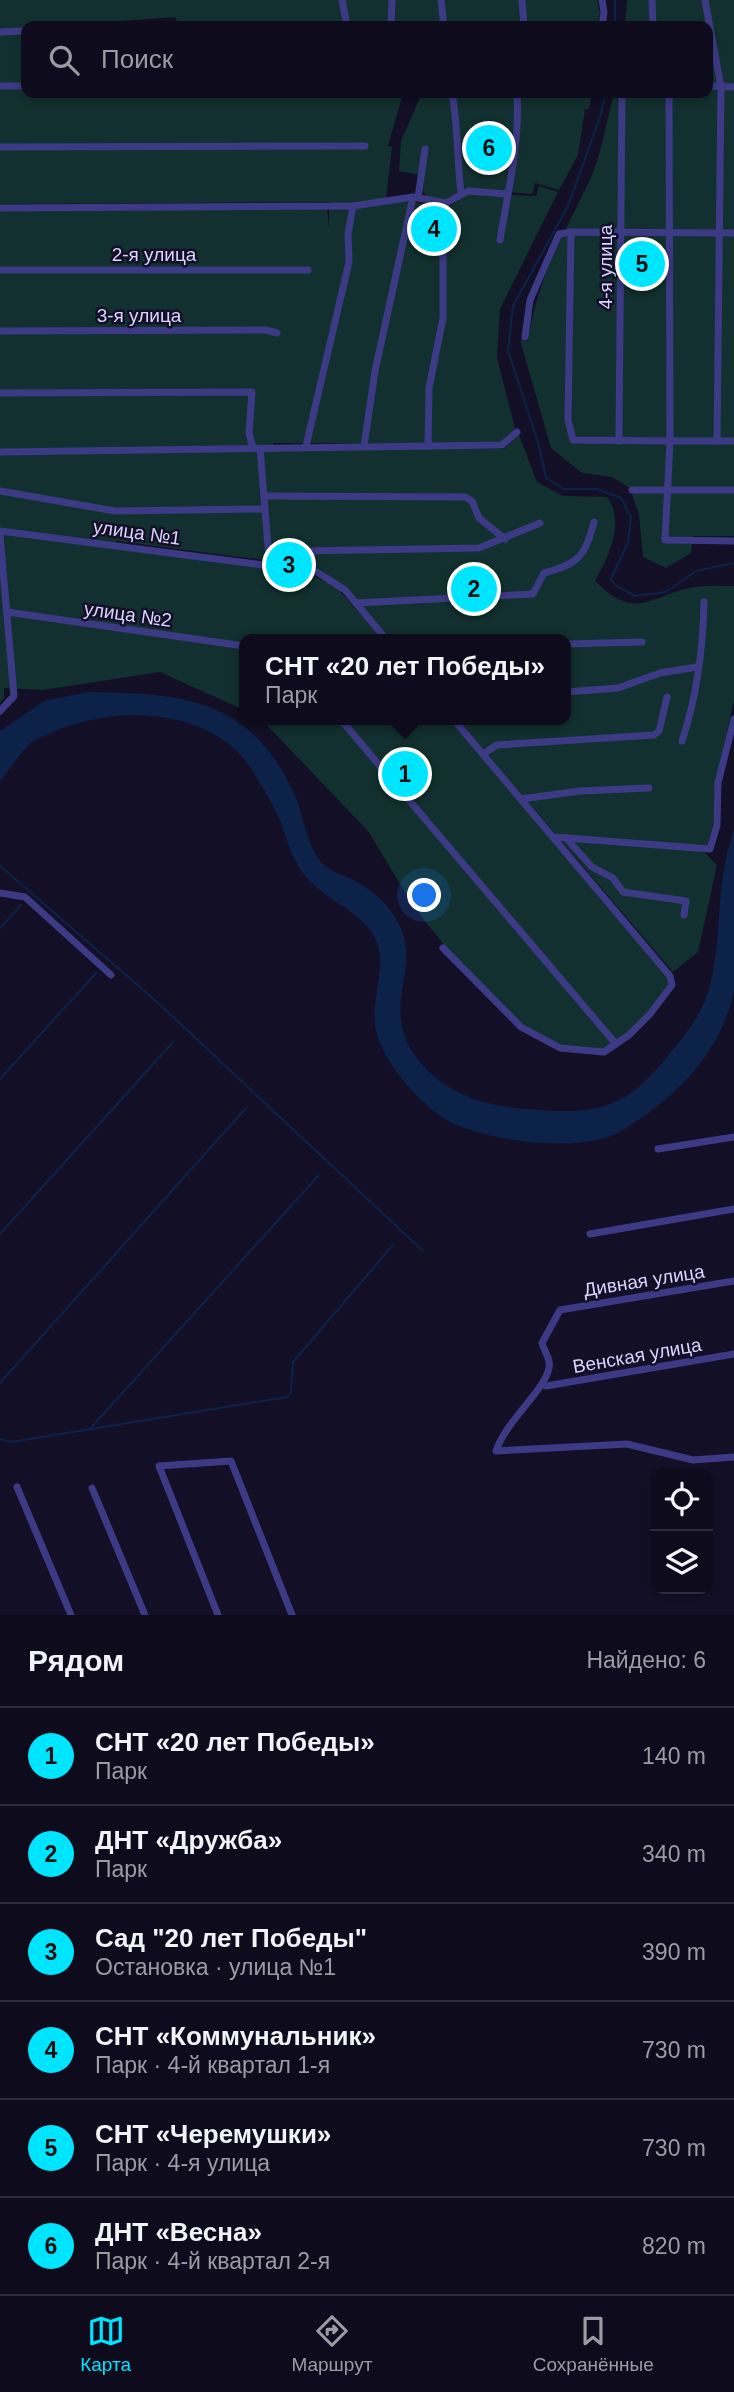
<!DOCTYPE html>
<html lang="ru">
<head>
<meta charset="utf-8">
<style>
  :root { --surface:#0e0b1c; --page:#171425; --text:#f1f3f6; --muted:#9b9ba3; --line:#2e2b3b; --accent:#00e5ff }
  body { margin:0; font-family:Arial,sans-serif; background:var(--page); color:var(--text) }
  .controls { position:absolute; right:21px; bottom:21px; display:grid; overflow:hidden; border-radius:14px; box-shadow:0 4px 10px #0003 }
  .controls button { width:63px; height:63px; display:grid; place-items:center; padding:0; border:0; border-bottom:2px solid var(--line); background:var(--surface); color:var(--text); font:35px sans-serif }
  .you { position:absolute; left:425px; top:896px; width:24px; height:24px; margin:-18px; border:5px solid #fff; border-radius:50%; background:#1a73e8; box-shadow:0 0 0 10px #1a73e833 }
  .badge { display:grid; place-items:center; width:46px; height:46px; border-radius:50%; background:var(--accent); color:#111; font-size:23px; font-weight:700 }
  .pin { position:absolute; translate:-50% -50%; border:4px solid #fff; box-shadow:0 2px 7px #0006 }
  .popup { position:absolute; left:239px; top:634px; width:332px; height:91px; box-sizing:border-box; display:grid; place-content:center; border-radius:14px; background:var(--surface); filter:drop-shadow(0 2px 5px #0005); font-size:23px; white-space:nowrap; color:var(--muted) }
  .popup b { font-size:26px; color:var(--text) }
  .popup::after { content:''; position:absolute; left:50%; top:100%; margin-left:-14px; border:14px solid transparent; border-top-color:var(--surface) }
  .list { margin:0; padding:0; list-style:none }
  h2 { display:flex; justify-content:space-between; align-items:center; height:91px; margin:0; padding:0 28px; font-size:30px }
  h2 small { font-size:23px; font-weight:400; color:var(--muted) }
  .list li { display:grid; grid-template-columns:46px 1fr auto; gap:21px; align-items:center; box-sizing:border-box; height:98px; padding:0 28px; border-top:2px solid var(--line) }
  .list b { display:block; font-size:26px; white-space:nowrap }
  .list p { margin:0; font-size:23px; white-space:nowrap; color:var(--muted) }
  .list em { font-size:23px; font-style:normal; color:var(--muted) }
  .icon { flex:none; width:38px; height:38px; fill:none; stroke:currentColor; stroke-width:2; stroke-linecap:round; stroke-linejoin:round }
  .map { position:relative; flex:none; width:734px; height:1615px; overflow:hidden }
  .search { position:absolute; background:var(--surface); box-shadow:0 4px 10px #0003; left:21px; right:21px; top:21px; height:77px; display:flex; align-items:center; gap:18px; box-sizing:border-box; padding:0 24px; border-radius:14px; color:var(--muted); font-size:26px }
  .sheet { height:679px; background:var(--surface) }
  nav { display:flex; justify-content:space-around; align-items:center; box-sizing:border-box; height:98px; border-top:2px solid var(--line); background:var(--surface); font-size:19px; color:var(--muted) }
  nav a { display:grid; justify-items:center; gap:4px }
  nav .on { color:var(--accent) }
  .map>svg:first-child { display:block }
  .garden { fill:#12302f }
  .water { fill:#0c2248 }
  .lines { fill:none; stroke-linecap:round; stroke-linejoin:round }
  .stream { stroke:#0c2248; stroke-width:2 }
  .street { stroke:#3d3a85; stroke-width:7 }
  .labels { text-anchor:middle; stroke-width:5; stroke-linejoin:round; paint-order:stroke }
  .street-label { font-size:19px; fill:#d9d4ff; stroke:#130f26 }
</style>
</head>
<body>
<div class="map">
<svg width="734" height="1615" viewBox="0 0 734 1615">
  <rect width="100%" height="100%" fill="#130f26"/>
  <!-- garden -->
  <g class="garden">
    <path d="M0 0H390L388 20 381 26 340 21 277 25 177 22 175 17 0 30Z"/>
    <path d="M395 0H597L600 13 597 26H394Z"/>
    <path d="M627 0H734V536H693L691 553 666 568 643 557 639 515 630 488 612 477 582 473 551 448 520 340 528 341C537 280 561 240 587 186 601 158 606 123 614 93H708V26H625Z"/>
    <path d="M26 33V93H403L388 146 392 147 386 199 448 207 468 193 536 196 539 186 558 192 500 309 497 358 515 428 501 444 273 443V449H504L519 435 537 482 563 496 607 497C626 523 608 557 595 581 636 623 652 594 695 587 708 585 722 586 734 586V700L715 786 714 821 705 853 717 865 698 952 673 972 458 720H566V639H390L349 591 320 569 291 565V548L265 552 264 560 116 541 117 548 314 576 336 587 383 639H244V710L160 672 43 690 4 688V698L0 702V211L327 207 329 229V202L0 204V35Z"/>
    <path d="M422 93H592L589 109H585L578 155 559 190 535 183 532 194 457 188V193L446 200 426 196 423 191 424 176 399 171 401 141Z"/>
    <path d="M262 720H451L669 979 670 989 628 1033 604 1050 561 1045 524 1025 485 988 445 946 414 907 368 831Z"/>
  </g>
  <!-- water -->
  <path class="water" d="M88 692C182 693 250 698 294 793 303 814 307 847 323 864 332 873 347 876 357 882 375 892 390 906 399 924 421 967 383 1003 412 1051 437 1091 482 1106 525 1109 589 1114 619 1114 662 1063 678 1043 695 1025 705 1000 720 966 717 908 724 870 726 855 731 841 734 827V990C722 1052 676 1098 623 1130 585 1154 500 1142 459 1126 427 1114 382 1063 376 1030 369 1000 389 966 375 938 361 911 327 901 307 878 291 860 288 839 279 819 271 801 260 782 250 767 210 707 114 705 55 731 48 735 37 738 31 743 19 754 10 769 0 781V731L44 701Z"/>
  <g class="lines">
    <!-- stream -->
    <g class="stream">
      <path d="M615 26V0"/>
      <path d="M605 93 601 114 568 206 513 306 508 351 538 442 546 478 564 489H597L621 498 631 517 628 542 611 579 615 585 635 596 666 592 696 571 734 563"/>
      <path d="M0 866 156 1001 423 1251"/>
      <path d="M0 928 21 905"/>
      <path d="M0 1079 97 972"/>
      <path d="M0 1234 173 1042"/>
      <path d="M0 1383 246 1108"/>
      <path d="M89 1430 318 1176"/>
      <path d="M0 1439 12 1442 287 1397 291 1392 293 1362 393 1245"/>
    </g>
    <!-- street -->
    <g class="street">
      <path d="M342 0 347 26"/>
      <path d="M441 0 444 26"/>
      <path d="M522 0 524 26"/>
      <path d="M652 0 653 26"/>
      <path d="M705 0 721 87 717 441"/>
      <path d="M125 26H259"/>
      <path d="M310 26H356"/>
      <path d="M391 26 392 0"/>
      <path d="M602 26 604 12 602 0"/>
      <path d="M0 32 26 31"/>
      <path d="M0 86H26"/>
      <path d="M708 86 734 87"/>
      <path d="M452 93C458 126 457 160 461 193"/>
      <path d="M669 93 670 441H734"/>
      <path d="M0 147 365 146"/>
      <path d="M418 198 425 149"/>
      <path d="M0 208 353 206 413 197 446 203 468 191 507 194"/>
      <path d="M734 233 571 232 568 420 573 440 670 441 665 540 734 541"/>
      <path d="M500 240C508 191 520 143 517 93"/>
      <path d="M0 270H308"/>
      <path d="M0 331 266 330 277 333"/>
      <path d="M525 337 530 300 559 234 571 232"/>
      <path d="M0 393 252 392 249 433 253 448"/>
      <path d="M619 441 622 93"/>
      <path d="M306 446 349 262 348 234 353 206"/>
      <path d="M364 446 375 371 413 197"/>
      <path d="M428 446 429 388 443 318V214L446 203"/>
      <path d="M260 448 269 559"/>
      <path d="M0 452 502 445 517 432"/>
      <path d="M632 490H734"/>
      <path d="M0 491 115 511 265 509"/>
      <path d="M265 496 465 497 472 501 479 518 505 539"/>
      <path d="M0 531 317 572 345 590 386 639"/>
      <path d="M0 535 14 696 0 711"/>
      <path d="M269 556 298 551 479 548 540 523"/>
      <path d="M356 603 533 594 544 573C578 564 585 557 594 522"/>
      <path d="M7 612 244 646"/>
      <path d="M566 644 642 642"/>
      <path d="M566 692 618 688 660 673 697 667"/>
      <path d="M341 720 616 1044"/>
      <path d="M682 741C697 696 703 649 704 602"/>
      <path d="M483 754 497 745 654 735 659 731 667 697"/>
      <path d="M521 799 580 791 649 788"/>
      <path d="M554 837 710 849 717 825 718 783 734 719"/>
      <path d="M566 838 592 867 613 878 623 892 686 901 684 915"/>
      <path d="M0 893 25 897 111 975"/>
      <path d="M443 948 521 1027 560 1048 604 1052 629 1035 650 1014 672 985 670 976 454 720"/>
      <path d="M658 1149 734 1137"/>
      <path d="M590 1234 734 1209"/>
      <path d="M734 1281 560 1310 542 1343C544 1352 551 1358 549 1368 545 1390 506 1421 496 1451L627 1444 693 1460 734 1457"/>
      <path d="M546 1386 734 1354"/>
      <path d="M17 1487 71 1615"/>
      <path d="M92 1488 145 1615"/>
      <path d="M218 1615 159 1466 231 1461 292 1615"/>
    </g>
  </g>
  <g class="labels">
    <!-- street labels -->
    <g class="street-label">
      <text x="154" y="261">2-я улица</text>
      <text transform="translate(605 267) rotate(-90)" y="7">4-я улица</text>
      <text x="139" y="322">3-я улица</text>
      <text transform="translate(137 532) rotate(8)" y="7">улица №1</text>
      <text transform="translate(128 614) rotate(8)" y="7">улица №2</text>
      <text transform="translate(644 1280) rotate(-9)" y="7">Дивная улица</text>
      <text transform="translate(637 1355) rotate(-10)" y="7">Венская улица</text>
    </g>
  </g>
</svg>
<div class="controls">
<button><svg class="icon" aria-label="locate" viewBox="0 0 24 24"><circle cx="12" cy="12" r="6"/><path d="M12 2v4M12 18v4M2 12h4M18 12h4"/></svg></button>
<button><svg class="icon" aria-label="layers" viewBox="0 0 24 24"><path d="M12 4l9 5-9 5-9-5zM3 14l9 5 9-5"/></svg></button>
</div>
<div class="you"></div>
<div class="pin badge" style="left:405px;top:774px">1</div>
<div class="popup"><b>СНТ «20 лет Победы»</b>Парк</div>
<div class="pin badge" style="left:474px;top:589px">2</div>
<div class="pin badge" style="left:289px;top:565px">3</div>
<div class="pin badge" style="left:434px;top:229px">4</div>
<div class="pin badge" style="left:642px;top:264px">5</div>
<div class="pin badge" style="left:489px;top:148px">6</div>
<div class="search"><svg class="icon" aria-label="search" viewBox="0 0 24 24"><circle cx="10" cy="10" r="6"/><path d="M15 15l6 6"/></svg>Поиск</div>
</div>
<section class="sheet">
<h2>Рядом<small>Найдено: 6</small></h2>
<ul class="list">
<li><span class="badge">1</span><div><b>СНТ «20 лет Победы»</b><p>Парк</p></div><em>140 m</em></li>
<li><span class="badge">2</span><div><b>ДНТ «Дружба»</b><p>Парк</p></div><em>340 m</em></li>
<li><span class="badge">3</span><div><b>Сад &quot;20 лет Победы&quot;</b><p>Остановка · улица №1</p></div><em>390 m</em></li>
<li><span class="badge">4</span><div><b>СНТ «Коммунальник»</b><p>Парк · 4-й квартал 1-я</p></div><em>730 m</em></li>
<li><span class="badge">5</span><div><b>СНТ «Черемушки»</b><p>Парк · 4-я улица</p></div><em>730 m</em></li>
<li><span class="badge">6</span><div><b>ДНТ «Весна»</b><p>Парк · 4-й квартал 2-я</p></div><em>820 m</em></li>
</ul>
</section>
<nav>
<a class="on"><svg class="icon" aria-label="map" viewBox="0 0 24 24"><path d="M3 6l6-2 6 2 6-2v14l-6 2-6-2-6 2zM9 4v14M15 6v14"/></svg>Карта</a>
<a><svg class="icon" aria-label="directions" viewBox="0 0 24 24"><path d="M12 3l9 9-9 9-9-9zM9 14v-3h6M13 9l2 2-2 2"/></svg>Маршрут</a>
<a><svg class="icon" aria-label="saved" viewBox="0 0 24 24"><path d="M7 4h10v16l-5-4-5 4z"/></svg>Сохранённые</a>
</nav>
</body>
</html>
